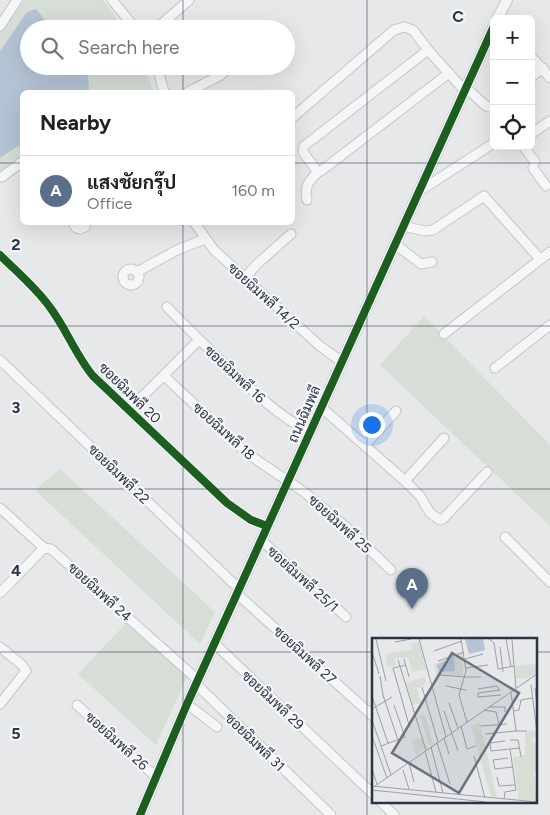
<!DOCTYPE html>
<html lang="en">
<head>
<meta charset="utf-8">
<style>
  :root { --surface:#fff; --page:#f2f2f2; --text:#202124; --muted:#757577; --line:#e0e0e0; --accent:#6c737f }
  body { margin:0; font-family:Figtree,Sarabun,sans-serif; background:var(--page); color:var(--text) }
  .controls { position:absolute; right:15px; top:15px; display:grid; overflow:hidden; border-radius:8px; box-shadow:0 5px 20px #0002 }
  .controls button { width:45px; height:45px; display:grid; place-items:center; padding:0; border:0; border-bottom:1px solid var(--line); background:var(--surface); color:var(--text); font:25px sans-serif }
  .you { position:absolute; left:371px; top:424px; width:18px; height:18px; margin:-12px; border:4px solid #fff; border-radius:50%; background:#1a73e8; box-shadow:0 0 0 8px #1a73e833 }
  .badge { display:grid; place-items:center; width:32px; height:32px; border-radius:50%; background:var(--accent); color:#fff; font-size:16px; font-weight:700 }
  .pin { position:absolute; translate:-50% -41px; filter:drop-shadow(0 1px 2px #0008) }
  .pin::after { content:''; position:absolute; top:26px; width:18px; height:15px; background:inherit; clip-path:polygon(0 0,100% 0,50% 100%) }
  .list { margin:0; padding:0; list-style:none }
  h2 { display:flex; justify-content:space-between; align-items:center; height:65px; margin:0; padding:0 20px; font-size:21px }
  h2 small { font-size:16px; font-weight:400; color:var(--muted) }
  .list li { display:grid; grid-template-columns:32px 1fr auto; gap:15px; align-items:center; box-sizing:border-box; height:70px; padding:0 20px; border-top:1px solid var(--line) }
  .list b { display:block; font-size:19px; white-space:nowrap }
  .list p { margin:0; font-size:16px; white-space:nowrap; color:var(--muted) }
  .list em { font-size:16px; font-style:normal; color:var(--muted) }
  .icon { flex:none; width:28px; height:28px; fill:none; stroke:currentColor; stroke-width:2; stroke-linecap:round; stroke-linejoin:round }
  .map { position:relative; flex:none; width:550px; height:815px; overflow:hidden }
  .search { position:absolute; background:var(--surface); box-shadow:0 5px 20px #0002; left:20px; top:20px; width:275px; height:55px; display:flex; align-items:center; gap:12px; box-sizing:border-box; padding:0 18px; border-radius:28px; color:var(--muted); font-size:19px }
  .panel { position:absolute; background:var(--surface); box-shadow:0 5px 20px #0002; left:20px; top:90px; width:275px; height:135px; border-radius:8px }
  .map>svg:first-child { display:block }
  .green { fill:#d6ded6 }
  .water { fill:#b4c4d5 }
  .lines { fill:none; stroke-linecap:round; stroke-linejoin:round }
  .minor-casing { stroke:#c4c6c8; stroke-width:11 }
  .tertiary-casing { stroke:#c4c6c8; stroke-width:12 }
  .minor { stroke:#f5f6f7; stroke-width:9 }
  .tertiary { stroke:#f5f6f7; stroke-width:10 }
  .cycleway-casing { stroke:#f4f6f9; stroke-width:11 }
  .cycleway { stroke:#1b5e20; stroke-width:8 }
  .grid { fill:none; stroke:#2b3445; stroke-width:1; stroke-opacity:0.55 }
  .labels { text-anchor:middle; stroke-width:4.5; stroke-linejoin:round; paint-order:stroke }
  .street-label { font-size:14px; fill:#2b3445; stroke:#f4f6f9 }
  .inset-road { fill:none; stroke:#9ba0a8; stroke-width:1 }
  .view { fill:#6c737f; fill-opacity:0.15; stroke:#6c737f; stroke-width:2.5 }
  .inset-edge { fill:none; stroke:#2b3445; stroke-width:2.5 }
  .grid-label { font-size:16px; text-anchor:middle; font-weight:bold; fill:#2b3445; stroke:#f4f6f9; stroke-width:4.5; stroke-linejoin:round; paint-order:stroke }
</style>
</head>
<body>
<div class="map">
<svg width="550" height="815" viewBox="0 0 550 815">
  <rect width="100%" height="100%" fill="#e6e8ea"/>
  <!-- green -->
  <g class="green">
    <path d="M24 0H103L125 29H29V66H145L153 92H22V159L0 176V32L17 6Z"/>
    <path d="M424 316 550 445V526L380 365Z"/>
    <path d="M60 469 215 612 200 644 35 490Z"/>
    <path d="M128 621 187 677 156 745 78 674Z"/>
  </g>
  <!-- water -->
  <path class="water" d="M36 9 52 29H29V66H82L88 74 89 92H22V144L0 158V51L27 12Z"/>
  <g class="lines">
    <!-- minor casing -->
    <g class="minor-casing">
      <g id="minor">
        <path d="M112 0 136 29"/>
        <path d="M0 26 17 0"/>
        <path d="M156 29 189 0"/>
        <path d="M428 50 304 146 303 152 317 171H321L449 73"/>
        <path d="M531 56 550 78"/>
        <path d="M157 66 164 92"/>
        <path d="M531 77 543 68"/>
        <path d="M465 87 486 106 489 107 494 104"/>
        <path d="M188 92 221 75 231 66"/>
        <path d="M292 118 394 30 404 27 413 30 428 50 464 90"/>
        <path d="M531 134 550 121"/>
        <path d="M523 146 535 162"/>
        <path d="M533 168 546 186"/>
        <path d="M2 177 22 162"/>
        <path d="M418 192 494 143"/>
        <path d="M307 200C304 186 309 181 318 172"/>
        <path d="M73 222 76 228 80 229 85 227 86 222"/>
        <path d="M194 222 214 250 320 346 342 362"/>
        <path d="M403 226 425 231 433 230 484 196 540 259"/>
        <path d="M395 244 421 264 432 262"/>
        <path d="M0 255C17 272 35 287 49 306 66 328 75 354 93 376L227 503 251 520 267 526"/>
        <circle cx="131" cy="277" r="8"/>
        <path d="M137 272 177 250 205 239"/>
        <path d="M245 278 256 265 291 234"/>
        <path d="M167 307C190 331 213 353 236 375 260 397 280 417 310 432"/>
        <path d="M444 334 550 252"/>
        <path d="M0 360 234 584 240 587"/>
        <path d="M495 368 550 325"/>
        <path d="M164 376 248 454 304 492 347 528 391 570"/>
        <path d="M321 407 405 481 420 496 430 513 440 520 443 519 487 472"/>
        <path d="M129 410 199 340"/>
        <path d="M365 445 396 411"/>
        <path d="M405 481 444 438"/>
        <path d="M0 508 44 548 51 549 198 680"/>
        <path d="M505 537 550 582"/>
        <path d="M261 540 346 617"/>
        <path d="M0 593 44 548"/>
        <path d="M237 594 374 717"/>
        <path d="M214 643 374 795"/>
        <path d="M0 647 22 665 26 671 0 704"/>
        <path d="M196 684 331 815"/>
        <path d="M187 704 217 727"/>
        <path d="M77 705 156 777"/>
        <path d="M380 801 394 815"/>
      </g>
    </g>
    <!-- tertiary casing -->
    <g class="tertiary-casing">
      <g id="tertiary">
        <path d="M497 19 507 0"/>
        <path d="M140 815 187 704 494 26"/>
      </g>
    </g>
    <!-- minor -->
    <use href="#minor" class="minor"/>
    <!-- tertiary -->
    <use href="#tertiary" class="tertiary"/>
    <!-- cycleway casing -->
    <g class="cycleway-casing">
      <g id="cycleway">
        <path d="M0 255C17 272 35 287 49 306 66 328 75 354 93 376L227 503 251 520 267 526"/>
        <path d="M140 815 187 704 494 26"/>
      </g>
    </g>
    <!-- cycleway -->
    <use href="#cycleway" class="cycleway"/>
  </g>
  <!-- grid -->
  <path class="grid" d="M183 0V29M367 0V815M183 66V92M0 163H22M292 163H550M183 222V815M0 326H550M0 489H550M0 652H374M536 652H550"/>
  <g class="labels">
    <!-- street labels -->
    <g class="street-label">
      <text transform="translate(264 296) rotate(42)" y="5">ซอยฉิมพลี 14/2</text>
      <text transform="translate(235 374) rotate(43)" y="5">ซอยฉิมพลี 16</text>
      <text transform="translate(130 393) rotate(44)" y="5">ซอยฉิมพลี 20</text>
      <text transform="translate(304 414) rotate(-66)" y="5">ถนนฉิมพลี</text>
      <text transform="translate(224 431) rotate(42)" y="5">ซอยฉิมพลี 18</text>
      <text transform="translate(119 474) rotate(44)" y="5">ซอยฉิมพลี 22</text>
      <text transform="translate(340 524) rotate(42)" y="5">ซอยฉิมพลี 25</text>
      <text transform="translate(303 579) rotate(42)" y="5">ซอยฉิมพลี 25/1</text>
      <text transform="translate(100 592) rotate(42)" y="5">ซอยฉิมพลี 24</text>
      <text transform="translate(305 655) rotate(42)" y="5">ซอยฉิมพลี 27</text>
      <text transform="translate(273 700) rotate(43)" y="5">ซอยฉิมพลี 29</text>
      <text transform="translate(117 741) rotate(42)" y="5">ซอยฉิมพลี 26</text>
      <text transform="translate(255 742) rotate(44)" y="5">ซอยฉิมพลี 31</text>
    </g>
  </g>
  <!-- overview -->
  <g transform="translate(372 638)">
    <rect width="165" height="165" fill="#e6e8ea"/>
    <path d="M47 4 54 31 40 34 36 19 23 21 24 27 16 29 13 16 40 11 39 6ZM91 15V38L65 37 62 26ZM165 26V34L157 40 144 41 143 28ZM53 39 54 45 45 51 49 65 40 67 34 44ZM48 77H53L61 106 57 108ZM108 85 118 128 125 160 120 159 117 151 99 88ZM165 92V99H160V104H165V134L162 135 165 163 147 161 141 119 153 117V94ZM50 100 53 111 44 117 40 103Z" fill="#d6ded6"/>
    <path d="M93 1H111L113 12 97 16ZM82 18 83 33 67 34 65 27Z" fill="#b4c4d5"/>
    <path class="inset-road" d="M4 1 14 43M47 1 74 99M89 1 94 33 87 57 95 84M117 1 122 5 126 31 142 28 144 50M134 1 139 29M140 1 142 28M23 4 39 1M128 9 131 34M62 13 90 3M0 14 7 36M32 21 37 39M93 21 111 16M26 22 54 112M66 23 92 14M34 27 21 30 37 87M94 30 116 27M67 37 93 39M8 38 11 57 26 102M92 39H109M159 47 165 94M74 48 94 52M50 49 66 104M163 50 165 68M106 51 125 48 128 53M128 52 106 55V59L129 57M139 54 144 93H155M0 58 16 105M77 65 86 90M117 69H133V74M0 71 20 59M112 72 124 74 127 86M72 73 86 113M142 73 147 72 149 62 160 60M0 82 19 137M89 88 95 111 104 108M109 88 135 86M113 96 144 93M0 98 15 140M72 100 77 116M138 102H146L149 119M133 103 118 105 119 113 148 110M65 105 78 146M9 108 33 99 22 67M59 109 71 155M53 113 64 154M102 118 113 160M136 120 121 122 123 131 141 129M37 125 42 144M0 131 5 146M31 132 37 151M125 139 127 148 143 147M0 148 165 164M3 148 165 36M0 152 114 164M132 161 133 154 144 152 138 111"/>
    <path class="view" d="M80 15 147 55 87 155 20 115Z"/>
    <rect width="165" height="165" class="inset-edge"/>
  </g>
  <g class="grid-label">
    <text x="458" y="22">C</text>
    <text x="16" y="250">2</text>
    <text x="16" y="413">3</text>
    <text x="16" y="576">4</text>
    <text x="16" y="739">5</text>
  </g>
</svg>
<div class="controls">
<button>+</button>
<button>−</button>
<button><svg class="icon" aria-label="locate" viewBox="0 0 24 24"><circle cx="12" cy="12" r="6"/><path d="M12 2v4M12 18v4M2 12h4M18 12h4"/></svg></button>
</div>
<div class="you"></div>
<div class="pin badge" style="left:412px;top:609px;background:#5c6f8a">A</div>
<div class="search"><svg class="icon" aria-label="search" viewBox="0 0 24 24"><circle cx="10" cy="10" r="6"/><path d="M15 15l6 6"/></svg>Search here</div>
<section class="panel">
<h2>Nearby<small></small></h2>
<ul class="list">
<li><span class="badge" style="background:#5c6f8a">A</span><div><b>แสงชัยกรุ๊ป</b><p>Office</p></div><em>160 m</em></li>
</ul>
</section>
</div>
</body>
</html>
